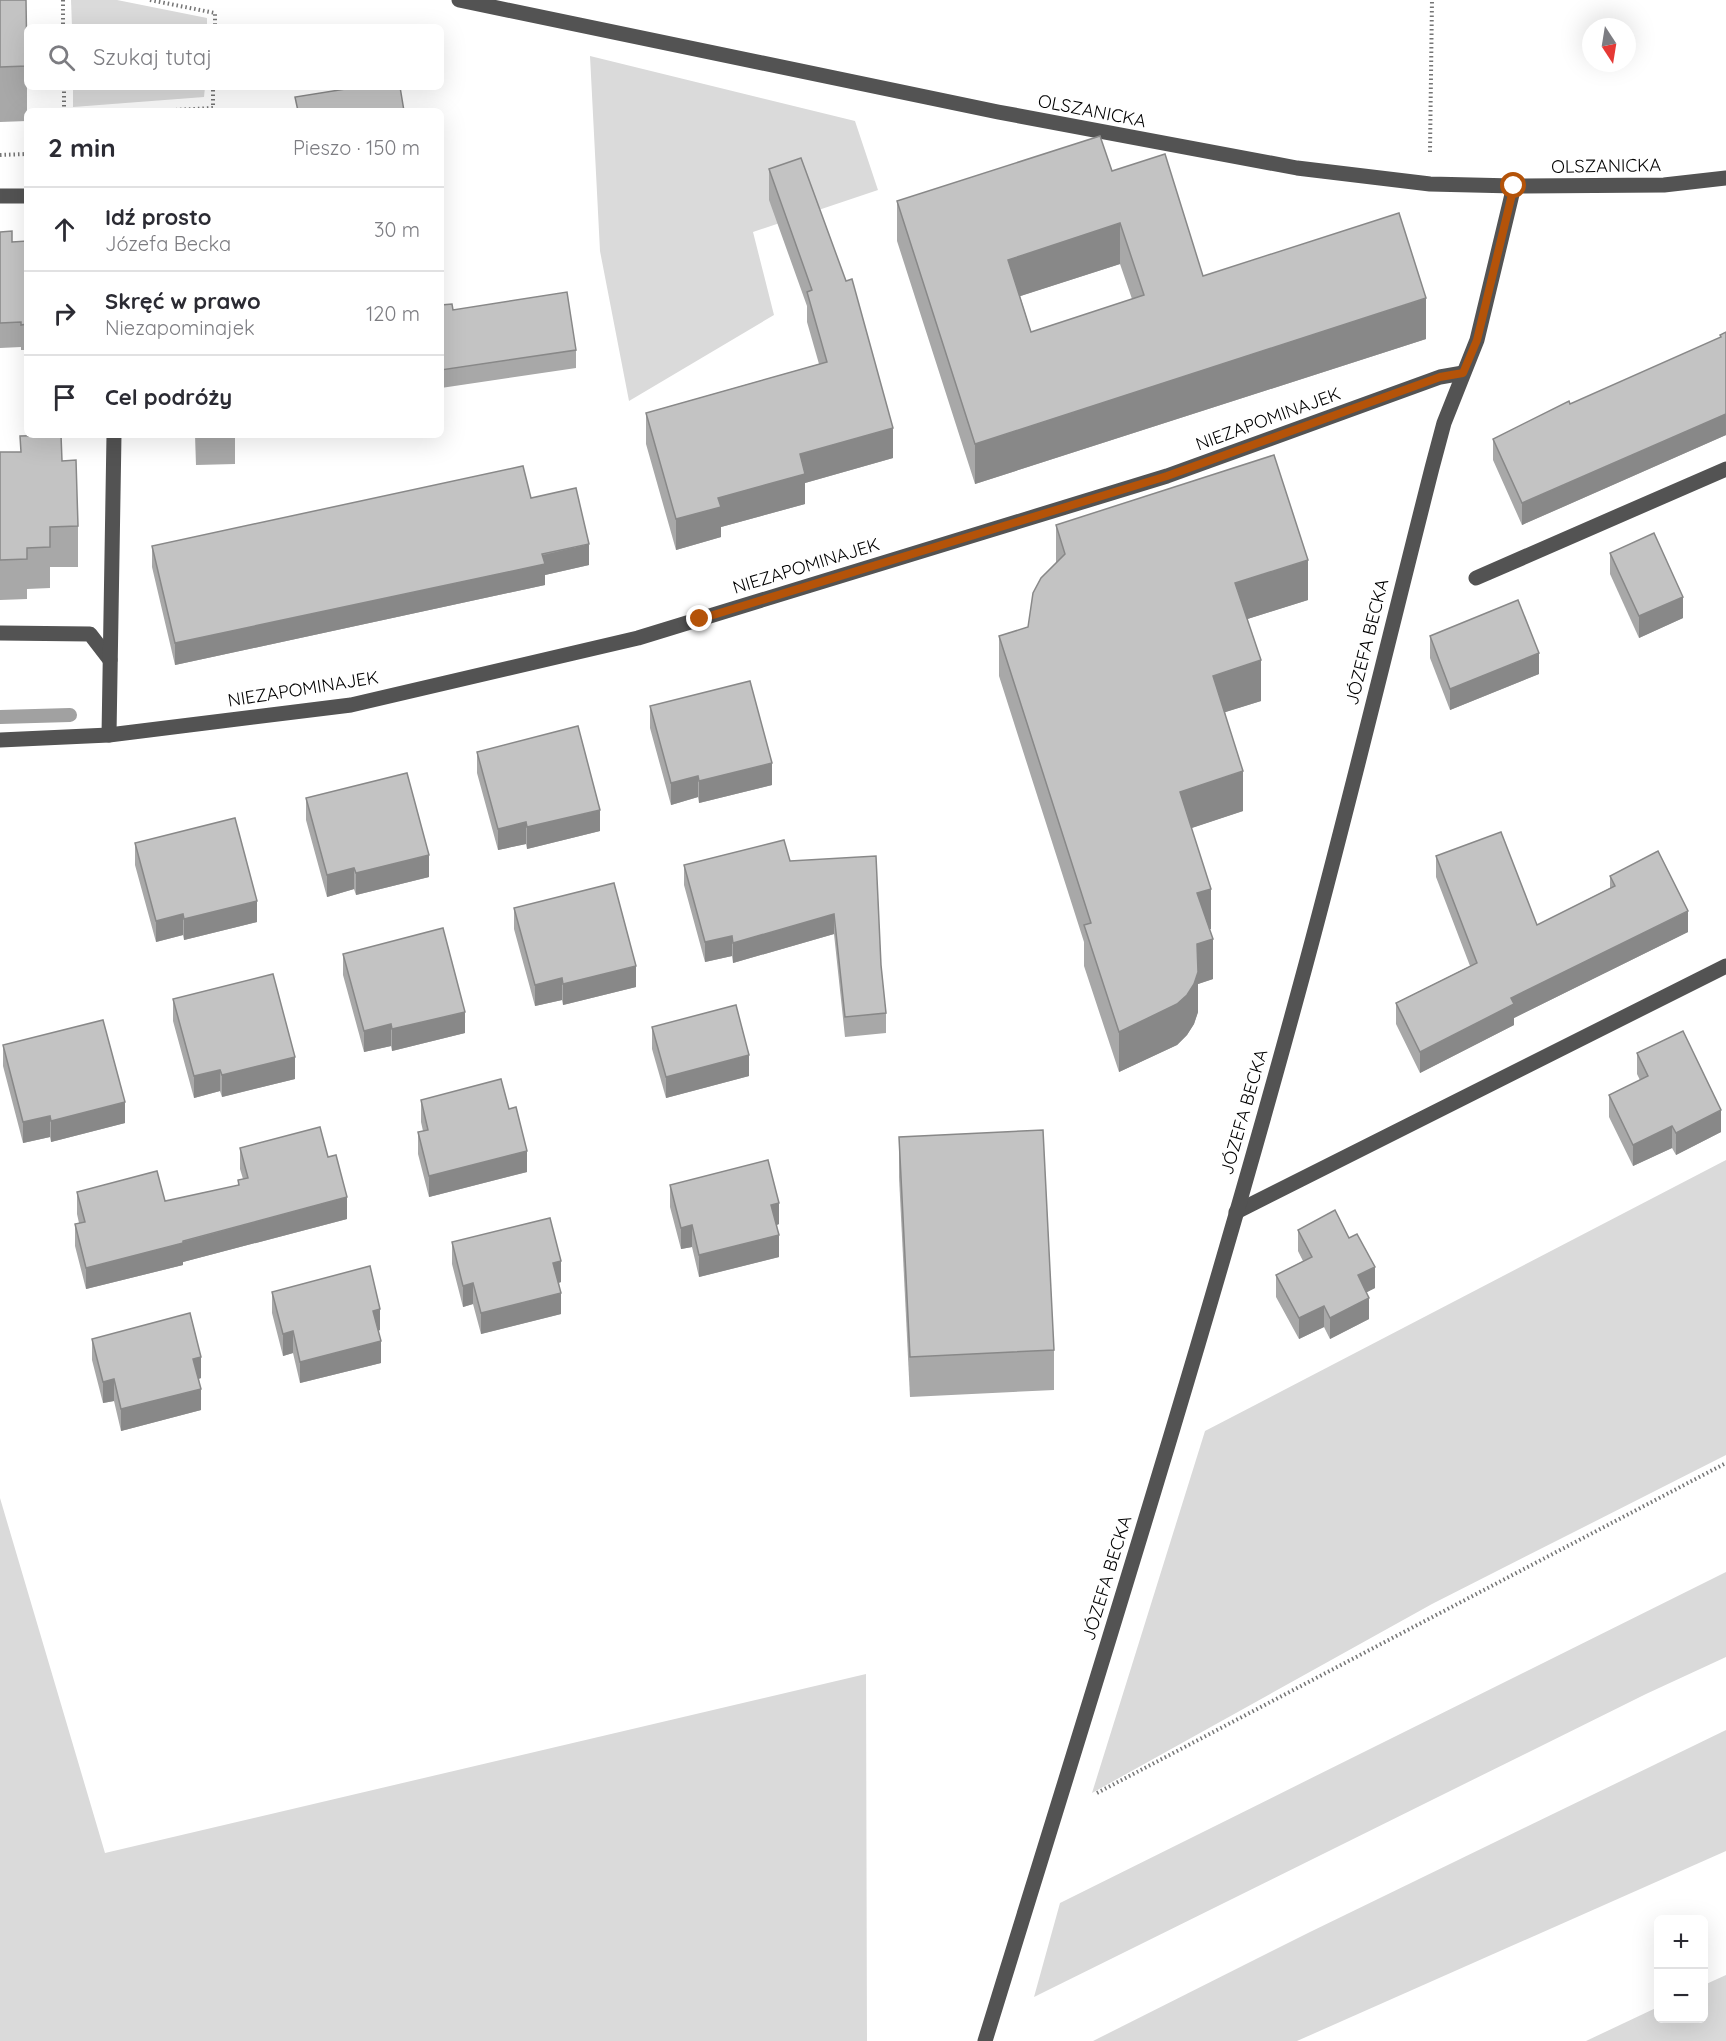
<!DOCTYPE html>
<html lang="pl">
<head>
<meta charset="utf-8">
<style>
  :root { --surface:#fff; --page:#f2f2f3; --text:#2b2b33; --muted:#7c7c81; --line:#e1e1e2 }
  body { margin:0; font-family:Quicksand,sans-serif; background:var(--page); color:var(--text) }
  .controls { position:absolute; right:18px; bottom:18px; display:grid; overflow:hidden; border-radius:9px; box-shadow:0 6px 24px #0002 }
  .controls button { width:54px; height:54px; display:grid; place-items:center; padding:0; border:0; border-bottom:2px solid var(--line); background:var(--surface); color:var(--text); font:30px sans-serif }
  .compass { position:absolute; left:1582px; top:18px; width:54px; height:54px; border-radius:50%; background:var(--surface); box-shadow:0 6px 24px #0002; rotate:168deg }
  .stop { position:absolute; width:18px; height:18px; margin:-14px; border:4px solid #b45309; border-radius:50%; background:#fff }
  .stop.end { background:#b45309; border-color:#fff; box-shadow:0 2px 6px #0008 }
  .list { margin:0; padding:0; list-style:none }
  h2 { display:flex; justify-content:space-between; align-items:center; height:78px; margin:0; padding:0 24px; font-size:26px }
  h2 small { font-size:20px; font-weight:400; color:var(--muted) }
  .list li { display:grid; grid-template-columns:39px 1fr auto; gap:18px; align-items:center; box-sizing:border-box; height:84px; padding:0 24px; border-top:2px solid var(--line) }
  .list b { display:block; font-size:22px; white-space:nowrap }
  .list p { margin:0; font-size:20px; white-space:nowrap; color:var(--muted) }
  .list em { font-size:20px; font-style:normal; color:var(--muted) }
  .icon { flex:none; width:33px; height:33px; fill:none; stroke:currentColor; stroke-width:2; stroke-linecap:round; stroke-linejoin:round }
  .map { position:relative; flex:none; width:1726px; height:2041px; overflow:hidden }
  .search { position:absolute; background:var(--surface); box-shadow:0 6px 24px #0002; left:24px; top:24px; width:420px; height:66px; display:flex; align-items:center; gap:15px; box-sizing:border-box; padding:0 21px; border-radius:9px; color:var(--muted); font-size:22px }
  .panel { position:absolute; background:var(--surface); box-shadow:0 6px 24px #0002; left:24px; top:108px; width:420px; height:330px; border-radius:9px }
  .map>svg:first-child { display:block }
  .green { fill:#dadada }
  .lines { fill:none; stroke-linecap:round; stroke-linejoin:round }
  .stream { stroke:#a1a1a1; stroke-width:14 }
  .path { stroke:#757575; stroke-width:4; stroke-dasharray:1.5 3; stroke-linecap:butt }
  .minor { stroke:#535353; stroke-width:15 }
  .wall { fill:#a8a8a8; fill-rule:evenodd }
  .shaded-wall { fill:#888 }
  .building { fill:#c3c3c3; stroke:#888; stroke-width:1.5; fill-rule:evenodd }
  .route { stroke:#b45309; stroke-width:8 }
  .labels { text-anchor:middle; stroke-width:5; stroke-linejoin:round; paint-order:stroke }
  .street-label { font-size:18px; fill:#000; stroke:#fff }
</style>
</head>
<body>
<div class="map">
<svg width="1726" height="2041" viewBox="0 0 1726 2041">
  <rect width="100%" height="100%" fill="#fff"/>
  <!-- green -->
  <g class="green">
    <path d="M71 0H117L207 18V27H72Z"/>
    <path d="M590 56 855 121 878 190 753 232 774 315 629 401 600 251Z"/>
    <path d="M73 87H205L204 97 73 107Z"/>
    <path d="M1726 1160V1455L1432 1604 1092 1793 1205 1431Z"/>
    <path d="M0 1498 105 1853 866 1674 867 2041H0Z"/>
    <path d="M1726 1572V1657L1646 1694 1034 1997 1060 1903Z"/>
    <path d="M1726 1730V1851L1297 2041H1093L1310 1932Z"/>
    <path d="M1726 1975V2041H1586L1658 2007V2018H1704V1985Z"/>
  </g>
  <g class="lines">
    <!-- stream -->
    <path class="stream" d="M0 717 70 715"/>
    <!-- path -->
    <g class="path">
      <path d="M63 0V27"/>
      <path d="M150 0 215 13V27"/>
      <path d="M64 87V111"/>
      <path d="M153 111 213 108V87"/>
      <path d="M1430 152 1432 0"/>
      <path d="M0 155 27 154"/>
      <path d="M1097 1793 1726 1463"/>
    </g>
    <!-- minor -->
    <g class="minor">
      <path d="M459 0 998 112 1297 168 1430 184 1514 186 1664 185 1726 178"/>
      <path d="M0 196H27"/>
      <path d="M1476 578 1726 469"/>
      <path d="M0 633 90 634 110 660"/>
      <path d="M109 735 114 435"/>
      <path d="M0 740 109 735 351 705 638 638 1167 476 1440 377 1463 373"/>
      <path d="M1236 1212 1726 966"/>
      <path d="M985 2041C1093 1690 1204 1340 1300 986 1347 814 1388 641 1432 468L1444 423 1477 340 1514 186"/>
    </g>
  </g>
  <!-- wall -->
  <g class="wall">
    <path d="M0 0 27 48V121L0 122Z"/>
    <path d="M769 169 893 458 805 483V504L721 527V537L676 550 646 444V413L819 364 807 322V306L769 200Z"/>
    <path d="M1112 171 1203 276 1426 339 975 484 897 241V201ZM1120 264 1132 299 1031 332 1020 296Z"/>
    <path d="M0 232 12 242 27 241V350H21V347L0 348Z"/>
    <path d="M441 305 576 350V368L441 388Z"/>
    <path d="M1726 332V435L1522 525 1493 460V439L1720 338V335Z"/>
    <path d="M195 435H235V464L196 465Z"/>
    <path d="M0 452 62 461 78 526V567H50V588L27 589V599L0 600Z"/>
    <path d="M531 498 589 565 545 575V585L175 665 152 567V546Z"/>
    <path d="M1056 525 1308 600 1247 619 1261 701 1225 712 1243 811 1191 828 1211 929H1209L1213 979 1198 984V1012L1194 1024 1187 1035 1177 1045 1119 1072 1084 966V942L999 676V636L1028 627 1056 563Z"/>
    <path d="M1610 553 1683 618 1639 638 1610 574Z"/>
    <path d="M1430 636 1539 674 1450 710 1430 658Z"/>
    <path d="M650 706 772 785 699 803 698 797 671 805 650 728Z"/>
    <path d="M477 752 600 831 527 849 526 844 498 850 477 773Z"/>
    <path d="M306 798 429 877 356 895 354 889 327 897 306 820Z"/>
    <path d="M135 843 257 922 184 940 183 935 156 942 135 865Z"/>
    <path d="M1436 856 1537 925 1610 888V876L1688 932 1514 1018V1025L1420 1073 1396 1024V1003L1470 966 1436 877Z"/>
    <path d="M790 861 881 965 886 1013V1033L845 1037 834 934 733 963 732 956 705 962 684 885V865Z"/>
    <path d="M514 908 636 987 563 1005 562 1000 535 1006 514 929Z"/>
    <path d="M343 954 465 1033 392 1051 391 1046 364 1052 343 975Z"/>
    <path d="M173 999 295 1079 222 1097 220 1091 194 1098 173 1021Z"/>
    <path d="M652 1027 749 1076 666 1098 652 1049Z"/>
    <path d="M3 1045 125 1123 51 1142 50 1137 23 1143 3 1066Z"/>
    <path d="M1637 1053 1721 1132 1676 1155 1672 1148 1633 1166 1609 1117V1095L1640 1080 1637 1074Z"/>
    <path d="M421 1100 509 1109 527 1172 429 1197 418 1154V1132L423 1131 421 1122Z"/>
    <path d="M899 1137 1054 1350V1390L910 1397 899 1177Z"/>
    <path d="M240 1148 328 1157 347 1219 183 1262V1265L86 1289 75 1246V1224L79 1223 77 1214V1192L165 1201 238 1186V1180L243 1179 240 1169Z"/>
    <path d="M670 1185 779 1224 777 1225 779 1257 699 1277 692 1247 681 1249 670 1207Z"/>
    <path d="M1298 1230 1375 1288 1366 1292 1369 1319 1330 1339 1324 1327 1299 1339 1276 1297V1275L1303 1261 1298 1251Z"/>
    <path d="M452 1242 561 1282 559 1283 561 1314 481 1334 473 1304 463 1307 452 1264Z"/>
    <path d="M272 1292 380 1330 378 1331 381 1363 300 1383 293 1353 283 1356 272 1313Z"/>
    <path d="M92 1339 201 1378 199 1379 201 1410 121 1431 114 1401 103 1403 92 1360Z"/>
  </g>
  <!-- shaded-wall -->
  <g class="shaded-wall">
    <path d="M1120 223V264L1008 300V260Z"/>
    <path d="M1426 298V339L975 484V444Z"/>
    <path d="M1726 414V435L1522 525V503Z"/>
    <path d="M893 428V458L805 483V504L721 527V537L676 550V519L800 454Z"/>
    <path d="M589 544V565L545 575V585L175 665V643Z"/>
    <path d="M1308 560V600L1235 623V583Z"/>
    <path d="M1683 597V618L1639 638V616Z"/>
    <path d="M1539 653V674L1450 710V689Z"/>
    <path d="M1261 660V701L1213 716V676Z"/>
    <path d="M772 763V785L699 803V781Z"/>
    <path d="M1243 771V811L1180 832V792Z"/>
    <path d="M698 776V797L671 805V783Z"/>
    <path d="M600 810V831L527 849V827Z"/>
    <path d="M526 822V844L498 850V829Z"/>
    <path d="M429 855V877L356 895V873Z"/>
    <path d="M354 868V889L327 897V875Z"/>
    <path d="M1211 889V929L1197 933V893Z"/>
    <path d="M257 901V922L184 940V919Z"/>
    <path d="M1688 911V932L1514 1018V1025L1420 1073V1052L1511 998Z"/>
    <path d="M183 914V935L156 942V921Z"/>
    <path d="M834 914V934L733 963V943Z"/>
    <path d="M732 936V956L705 962V942Z"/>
    <path d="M1213 939V979L1198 984V1012L1194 1024 1187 1035 1177 1045 1119 1072V1032L1197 944Z"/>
    <path d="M636 966V987L563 1005V984Z"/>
    <path d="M562 978V1000L535 1006V985Z"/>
    <path d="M465 1012V1033L392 1051V1029Z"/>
    <path d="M391 1024V1046L364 1052V1031Z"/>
    <path d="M749 1055V1076L666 1098V1077Z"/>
    <path d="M295 1057V1079L222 1097V1075Z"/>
    <path d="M220 1070V1091L194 1098V1076Z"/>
    <path d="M125 1102V1123L51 1142V1121Z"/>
    <path d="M1721 1110V1132L1676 1155V1133Z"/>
    <path d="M50 1116V1137L23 1143V1122Z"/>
    <path d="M1672 1126V1148L1633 1166V1145Z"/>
    <path d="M527 1151V1172L429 1197V1176Z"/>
    <path d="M347 1197V1219L183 1262V1265L86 1289V1268Z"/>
    <path d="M779 1203V1224L771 1227V1205Z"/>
    <path d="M692 1225V1247L681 1249V1228Z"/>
    <path d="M779 1235V1257L699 1277V1255Z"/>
    <path d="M561 1261V1282L553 1284V1263Z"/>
    <path d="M1375 1267V1288L1358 1297V1275Z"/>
    <path d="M473 1283V1304L463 1307V1286Z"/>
    <path d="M561 1293V1314L481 1334V1313Z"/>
    <path d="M1369 1298V1319L1330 1339V1318Z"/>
    <path d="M1324 1306V1327L1299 1339V1318Z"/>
    <path d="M380 1309V1330L373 1333V1311Z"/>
    <path d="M293 1331V1353L283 1356V1334Z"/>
    <path d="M381 1341V1363L300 1383V1362Z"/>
    <path d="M201 1357V1378L193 1380V1359Z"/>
    <path d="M114 1379V1401L103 1403V1382Z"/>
    <path d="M201 1389V1410L121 1431V1409Z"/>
  </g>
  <!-- building -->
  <g class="building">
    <path d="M0 0H26L27 66 0 67Z"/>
    <path d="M358 87H400L404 111H298L295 97Z"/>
    <path d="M1100 136 1112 171 1165 154 1203 276 1399 213 1426 298 975 444 897 201ZM1120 223 1144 295 1031 332 1008 260Z"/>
    <path d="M801 158 846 281 852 279 893 428 800 454 805 474 718 498 721 507 676 519 646 413 827 362 807 292 812 290 769 169Z"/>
    <path d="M12 231V242L27 241V324L21 325V322L0 323V232Z"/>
    <path d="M567 292 576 350 441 370V305L452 304 453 310Z"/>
    <path d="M1726 332V414L1522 503 1493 439 1569 401 1570 404 1721 337 1720 335Z"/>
    <path d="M61 435 62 461 76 460 78 526 50 527V547L27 548V559L0 560V452H21L20 436Z"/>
    <path d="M1274 455 1308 560 1235 583 1261 660 1213 676 1243 771 1180 792 1211 889 1197 893 1213 939 1197 944 1198 972 1194 984 1187 995 1177 1004 1119 1032 1084 925 1091 923 999 636 1028 627 1033 593 1041 578 1065 554 1056 525Z"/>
    <path d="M523 466 531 498 576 488 589 544 542 554 545 564 175 643 152 546Z"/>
    <path d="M1654 533 1683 597 1639 616 1610 553Z"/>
    <path d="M1518 600 1539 653 1450 689 1430 636Z"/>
    <path d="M750 681 772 763 699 781 698 776 671 783 650 706Z"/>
    <path d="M578 726 600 810 527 827 526 822 498 829 477 752Z"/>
    <path d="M407 773 429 855 356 873 354 868 327 875 306 798Z"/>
    <path d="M235 818 257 901 184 919 183 914 156 921 135 843Z"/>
    <path d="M1501 832 1537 925 1615 886 1610 876 1658 851 1688 911 1511 998 1514 1004 1420 1052 1396 1003 1477 963 1436 856Z"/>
    <path d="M784 840 790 861 876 856 881 965 886 1013 845 1017 834 914 733 943 732 936 705 942 684 865Z"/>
    <path d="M614 883 636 966 563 984 562 978 535 985 514 908Z"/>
    <path d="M443 928 465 1012 392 1029 391 1024 364 1031 343 954Z"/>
    <path d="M273 974 295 1057 222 1075 220 1070 194 1076 173 999Z"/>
    <path d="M736 1005 749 1055 666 1077 652 1027Z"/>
    <path d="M103 1020 125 1102 51 1121 50 1116 23 1122 3 1045Z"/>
    <path d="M1683 1031 1721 1110 1676 1133 1672 1126 1633 1145 1609 1095 1648 1076 1637 1053Z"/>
    <path d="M501 1079 509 1109 516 1107 527 1151 429 1176 418 1132 428 1130 421 1100Z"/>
    <path d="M320 1127 328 1157 336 1155 347 1197 183 1241V1243L86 1268 75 1224 85 1222 77 1192 157 1171 165 1201 239 1185 238 1180 248 1178 240 1148Z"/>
    <path d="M1043 1130 1054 1350 910 1357 899 1137Z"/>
    <path d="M768 1160 779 1203 771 1205 779 1235 699 1255 692 1225 681 1228 670 1185Z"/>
    <path d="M1335 1210 1349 1238 1357 1234 1375 1267 1358 1275 1369 1298 1330 1318 1324 1306 1299 1318 1276 1275 1312 1257 1298 1230Z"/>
    <path d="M550 1218 561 1261 553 1263 561 1293 481 1313 473 1283 463 1286 452 1242Z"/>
    <path d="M370 1266 380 1309 373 1311 381 1341 300 1362 293 1331 283 1334 272 1292Z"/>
    <path d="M190 1313 201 1357 193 1359 201 1389 121 1409 114 1379 103 1382 92 1339Z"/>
  </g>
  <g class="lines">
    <!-- route -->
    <path class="route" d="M700 619 1167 476 1440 377 1463 373 1477 340 1514 186"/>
  </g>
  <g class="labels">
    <!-- street labels -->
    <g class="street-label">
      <text transform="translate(1092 111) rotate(11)" y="6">OLSZANICKA</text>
      <text transform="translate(1606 166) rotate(-1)" y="6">OLSZANICKA</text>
      <text transform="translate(1268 419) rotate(-20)" y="6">NIEZAPOMINAJEK</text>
      <text transform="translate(806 566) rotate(-17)" y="6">NIEZAPOMINAJEK</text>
      <text transform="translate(1367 642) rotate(-76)" y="6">JÓZEFA BECKA</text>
      <text transform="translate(303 689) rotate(-9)" y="6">NIEZAPOMINAJEK</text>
      <text transform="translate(1244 1112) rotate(-74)" y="6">JÓZEFA BECKA</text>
      <text transform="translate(1107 1578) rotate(-73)" y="6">JÓZEFA BECKA</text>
    </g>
  </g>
</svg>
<div class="controls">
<button>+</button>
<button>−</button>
</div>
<svg class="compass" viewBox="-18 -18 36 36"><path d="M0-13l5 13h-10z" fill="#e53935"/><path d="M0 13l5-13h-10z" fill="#7c7c81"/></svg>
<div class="stop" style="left:1514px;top:186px"></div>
<div class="stop end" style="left:700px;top:619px"></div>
<div class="search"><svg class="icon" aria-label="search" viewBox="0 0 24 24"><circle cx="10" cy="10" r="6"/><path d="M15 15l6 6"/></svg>Szukaj tutaj</div>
<section class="panel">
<h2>2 min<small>Pieszo · 150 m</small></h2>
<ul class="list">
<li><svg class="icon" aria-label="ahead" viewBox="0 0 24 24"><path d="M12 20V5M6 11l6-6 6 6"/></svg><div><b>Idź prosto</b><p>Józefa Becka</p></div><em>30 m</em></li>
<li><svg class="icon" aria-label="right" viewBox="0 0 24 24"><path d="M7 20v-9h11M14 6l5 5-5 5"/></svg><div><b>Skręć w prawo</b><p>Niezapominajek</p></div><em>120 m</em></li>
<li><svg class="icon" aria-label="arrive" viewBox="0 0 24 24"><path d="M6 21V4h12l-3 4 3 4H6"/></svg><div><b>Cel podróży</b></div></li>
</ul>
</section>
</div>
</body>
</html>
